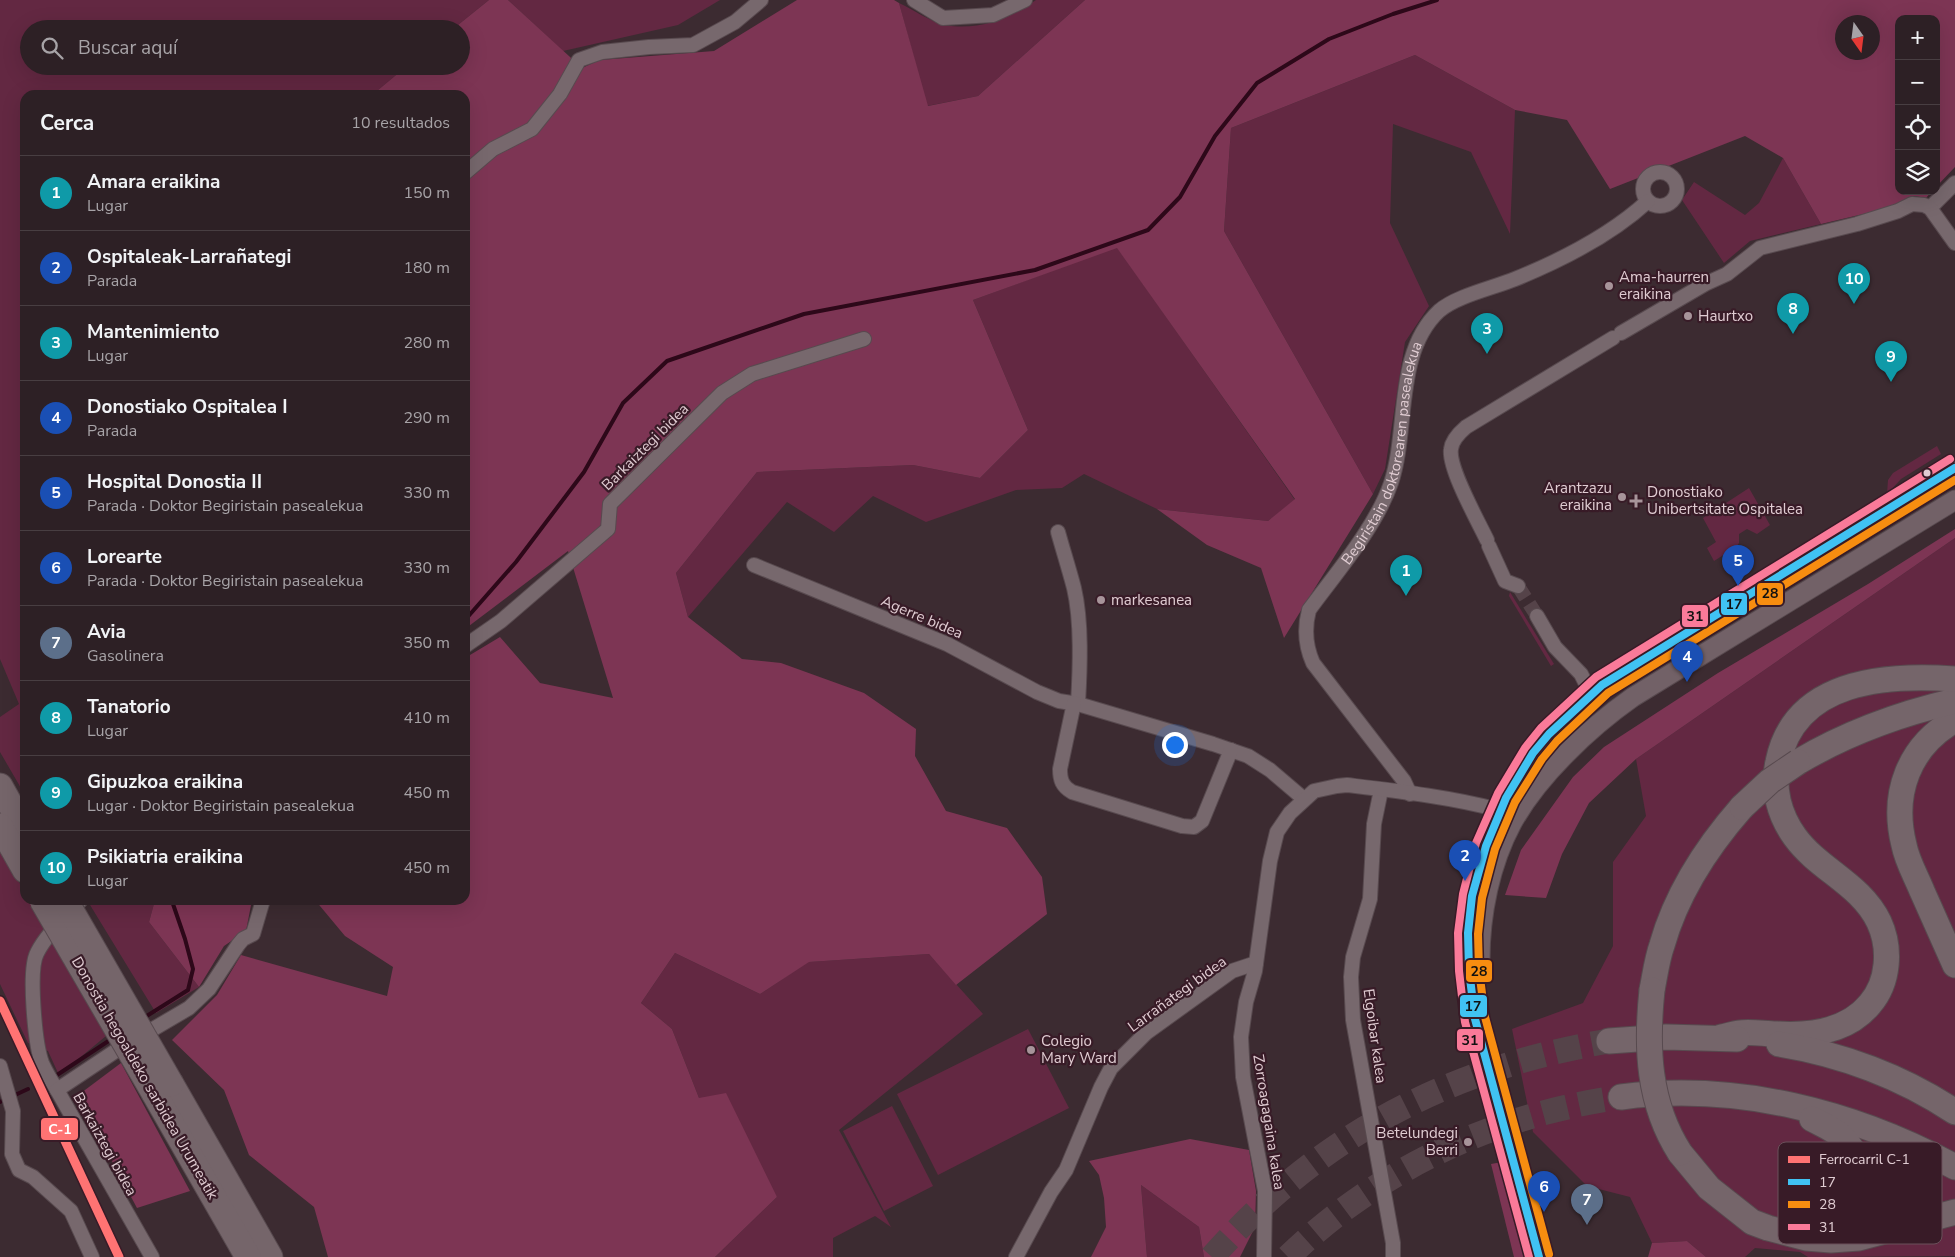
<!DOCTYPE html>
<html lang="es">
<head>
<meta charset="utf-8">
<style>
  :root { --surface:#2d2025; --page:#392d32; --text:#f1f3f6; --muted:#a7a3a7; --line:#483e42; --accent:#a7949a }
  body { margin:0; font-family:"Nunito Sans",sans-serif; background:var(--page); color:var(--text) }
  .controls { position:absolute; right:15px; top:15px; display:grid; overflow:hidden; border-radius:10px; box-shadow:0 5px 20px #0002 }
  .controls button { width:45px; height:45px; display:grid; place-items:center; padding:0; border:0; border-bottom:1px solid var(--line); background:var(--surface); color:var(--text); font:25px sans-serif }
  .compass { position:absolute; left:1835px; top:15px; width:45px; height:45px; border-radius:50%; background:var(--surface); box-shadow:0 5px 20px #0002; rotate:166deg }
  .you { position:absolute; left:1174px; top:744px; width:18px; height:18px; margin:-12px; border:4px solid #fff; border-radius:50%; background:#1a73e8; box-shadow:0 0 0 8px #1a73e833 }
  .badge { display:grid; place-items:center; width:32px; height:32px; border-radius:50%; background:var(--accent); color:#fff; font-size:16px; font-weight:700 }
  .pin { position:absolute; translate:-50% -41px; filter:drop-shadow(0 1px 2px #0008) }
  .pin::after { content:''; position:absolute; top:26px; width:18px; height:15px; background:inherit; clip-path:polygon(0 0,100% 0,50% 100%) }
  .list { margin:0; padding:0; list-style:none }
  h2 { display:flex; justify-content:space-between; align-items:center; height:65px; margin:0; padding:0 20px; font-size:21px }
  h2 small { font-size:16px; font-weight:400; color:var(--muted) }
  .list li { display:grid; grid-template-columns:32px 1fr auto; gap:15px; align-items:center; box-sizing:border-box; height:75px; padding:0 20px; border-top:1px solid var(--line) }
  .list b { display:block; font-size:19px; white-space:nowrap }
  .list p { margin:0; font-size:16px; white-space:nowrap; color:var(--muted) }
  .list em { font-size:16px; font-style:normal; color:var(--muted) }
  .icon { flex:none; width:28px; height:28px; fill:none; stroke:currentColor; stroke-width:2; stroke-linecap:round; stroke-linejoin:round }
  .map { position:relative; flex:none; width:1955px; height:1257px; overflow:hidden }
  .search { position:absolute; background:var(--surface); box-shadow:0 5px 20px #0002; left:20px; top:20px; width:450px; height:55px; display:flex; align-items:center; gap:12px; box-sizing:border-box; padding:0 18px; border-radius:28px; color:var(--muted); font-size:19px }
  .panel { position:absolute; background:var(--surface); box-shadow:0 5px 20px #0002; left:20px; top:90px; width:450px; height:815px; border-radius:15px }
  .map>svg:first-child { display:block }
  .green { fill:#632842 }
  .forest { fill:#7d3554; fill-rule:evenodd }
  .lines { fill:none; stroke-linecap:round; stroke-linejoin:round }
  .stream { stroke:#2d0819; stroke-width:4 }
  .street-tunnel { stroke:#554349; stroke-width:14; stroke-dasharray:14 7; stroke-linecap:butt }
  .highway-tunnel { stroke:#554349; stroke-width:25; stroke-dasharray:25 12; stroke-linecap:butt }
  .street-casing { stroke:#584a4f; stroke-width:16 }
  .secondary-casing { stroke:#584a4f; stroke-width:21 }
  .highway-casing { stroke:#584a4f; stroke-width:27 }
  .street { stroke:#77686d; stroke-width:14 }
  .secondary { stroke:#726167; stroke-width:19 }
  .highway { stroke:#75656a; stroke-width:25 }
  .highway-bridge-casing { stroke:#584a4f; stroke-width:27; stroke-linecap:butt }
  .highway-bridge { stroke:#75656a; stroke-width:25 }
  .bus-1-casing { stroke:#381b27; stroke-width:11 }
  .bus-2-casing { stroke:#381b27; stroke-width:11 }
  .bus-3-casing { stroke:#381b27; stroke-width:11 }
  .bus-1 { stroke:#40c2f3; stroke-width:8 }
  .bus-2 { stroke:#f78d10; stroke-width:8 }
  .bus-3 { stroke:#fa7a99; stroke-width:8 }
  .rail-1-casing { stroke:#381b27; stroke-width:12 }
  .rail-1 { stroke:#ff7373; stroke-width:9 }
  .poi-dot { fill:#a7949a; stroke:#381b27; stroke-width:2 }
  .bus-dot { fill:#e0ccd2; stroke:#381b27; stroke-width:2 }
  .labels { text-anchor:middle; stroke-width:4.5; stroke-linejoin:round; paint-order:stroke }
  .poi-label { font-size:15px; fill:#e0ccd2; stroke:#381b27; text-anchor:start }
  .street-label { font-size:15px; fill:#e0ccd2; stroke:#381b27 }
  .key { fill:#381b27; stroke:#6a505a; stroke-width:1 }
  .key-label { font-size:14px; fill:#e0ccd2 }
  .line-badge { stroke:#381b27; stroke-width:2 }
  .badge-label { font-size:14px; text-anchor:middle; font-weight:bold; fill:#fff }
  .pale-badge-label { font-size:14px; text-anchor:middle; font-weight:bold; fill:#111 }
</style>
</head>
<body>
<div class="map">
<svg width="1955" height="1257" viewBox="0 0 1955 1257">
  <rect width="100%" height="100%" fill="#3c2b31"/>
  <!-- green -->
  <g class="green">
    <path d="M0 0H489L453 29H29V66H407L372 95H25V795L0 752V717L19 704 0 659Z"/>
    <path d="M508 0H720L678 25 563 51Z"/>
    <path d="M1036 0H1085L978 96 927 106 899 3C912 9 931 22 945 25 978 31 1009 19 1036 0Z"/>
    <path d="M1415 55 1515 110 1510 234 1471 152 1393 124 1390 223 1429 306 1405 342 1385 469 1373 494 1224 231 1231 128Z"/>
    <path d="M1783 158 1821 224 1750 241 1724 263 1682 200 1694 182 1745 215 1759 203Z"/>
    <path d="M1117 247 1295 500 1268 521 1157 509 1084 474 1062 488 1016 490 926 522 873 496 834 532 787 502 688 617 676 573 757 472 913 465 980 478 1028 430 973 300Z"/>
    <path d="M1937 446 1941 454 1901 479 1887 494 1888 480 1893 473Z"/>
    <path d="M1749 488 1770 525 1757 534 1747 529 1739 534V543L1736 547 1714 561 1707 548 1716 542 1703 518Z"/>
    <path d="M1955 538V1256L1808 1257 1800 1252 1755 1248 1745 1257H1706L1687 1241 1652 1243 1630 1197 1587 1186 1533 1132 1512 1029 1583 1003 1613 946V862L1646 816 1636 759Z"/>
    <path d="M1510 592 1554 664 1551 666 1509 596Z"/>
    <path d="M0 851 25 892V900H30L106 1036 59 1075 48 1051 28 1043 0 984Z"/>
    <path d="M87 900H155L149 922 199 987 156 1013Z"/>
    <path d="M675 953 760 994 808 962 929 954 983 1014 839 1130 891 1227 875 1216 833 1238V1257H715L777 1197 699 1098 672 1029 641 1003Z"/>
    <path d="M1028 1029 1069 1108 938 1175 897 1094Z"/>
    <path d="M892 1106 933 1186 884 1211 843 1131Z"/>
    <path d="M1141 1185 1199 1227 1204 1257H1147Z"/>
  </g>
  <!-- forest -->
  <g class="forest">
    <path d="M489 0H508L582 68 600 60 714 51 797 0H894L899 3 928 106 978 96 1085 0H1955V167L1936 187V19H1899V191H1932L1926 198 1914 196 1897 206 1821 224 1783 158 1745 136 1610 189 1567 120 1515 110 1415 55 1231 128 1224 231 1373 494 1284 638 1261 568 1207 545 1157 509 1268 521 1295 499 1117 248 973 300 1028 430 980 478 913 465 757 472 676 573 688 617 742 659 781 663 864 693 916 729 915 756 946 811 1007 828 1042 877 1047 914 956 985 929 954 809 962 760 994 675 953 641 1003 672 1029 699 1098 726 1093 777 1197 715 1257H328L314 1207 249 1155 224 1090 172 1040 217 995 241 955 387 996 393 967 345 936 315 900H465V658L500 637 540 683 613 698 568 551 465 629V95H372L407 66H461V29H453ZM1842 22H1872V52H1842Z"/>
    <path d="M1955 529V538L1636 759 1589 803 1562 854 1546 898 1505 895 1521 850 1573 777 1604 747 1718 673 1868 584Z"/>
    <path d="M155 900H252L246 931 224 946 199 987 149 922Z"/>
    <path d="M121 1063 190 1191 137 1208 77 1096Z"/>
    <path d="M1190 1139 1249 1150 1256 1191 1255 1227 1240 1257H1204L1199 1227 1141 1185 1147 1257H1091L1106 1227 1104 1198 1099 1175 1089 1161Z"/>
    <path d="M1502 1162 1527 1257H1514L1491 1164Z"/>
    <path d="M1687 1241 1706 1257H1648L1652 1243Z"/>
  </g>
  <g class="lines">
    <!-- stream -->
    <g class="stream">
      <path d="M465 620 516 562 584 472 623 403 667 361 804 314 1035 270 1148 230 1180 197 1215 136 1257 83 1329 39 1393 14 1437 0"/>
      <path d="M142 1019 188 990 193 969 185 939 173 904 174 900"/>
      <path d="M57 1075 113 1038"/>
      <path d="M0 1102 28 1089"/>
    </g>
    <!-- street-tunnel -->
    <path class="street-tunnel" d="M1518 586 1537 616"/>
    <!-- highway-tunnel -->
    <g class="highway-tunnel">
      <path d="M1212 1257C1320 1135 1450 1068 1609 1041"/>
      <path d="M1288 1257C1380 1168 1495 1115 1621 1097"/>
    </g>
    <!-- street casing -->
    <g class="street-casing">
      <g id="street">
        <path d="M914 0 943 18 993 15 1025 0"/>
        <circle cx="1660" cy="189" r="17"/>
        <path d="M465 173 493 149 532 129 560 94 579 60 602 52 649 47 693 45 735 22 761 0"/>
        <path d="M1930 208 1955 183"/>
        <path d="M1621 333 1705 284 1727 274 1760 248 1857 224 1898 211 1912 204 1924 205 1930 208 1955 243"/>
        <path d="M1058 532C1063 550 1069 569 1074 588 1082 622 1080 669 1078 704"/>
        <path d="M1487 540C1478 521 1448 468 1451 449 1452 440 1459 433 1466 427L1613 338"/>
        <path d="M1489 546 1505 581 1518 586"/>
        <path d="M754 565 947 644 1037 692 1059 701 1078 704 1213 744 1248 756 1270 770 1304 799"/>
        <path d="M1537 616 1555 647 1581 674 1591 694"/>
        <path d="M465 646 501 621 608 529 610 504 722 393 752 374 864 339"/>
        <path d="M1074 703 1060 769C1060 780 1062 786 1072 792L1182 826 1194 827 1202 821 1231 750"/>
        <path d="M1381 790 1374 824 1370 899 1353 957 1351 977 1353 1020 1393 1243V1257"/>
        <path id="s1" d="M1410 794 1404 781 1313 663C1305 645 1304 629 1309 610 1336 573 1376 527 1391 483 1409 430 1394 353 1439 311 1456 296 1493 288 1515 279 1562 260 1611 235 1648 201"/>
        <path d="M0 1066 13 1111 12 1154 19 1170 33 1177 71 1211 92 1257"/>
        <path d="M57 1090C52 1082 46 1072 42 1063 35 1044 28 970 37 953 47 933 67 916 81 900"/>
        <path d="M152 1257 57 1090 114 1052 189 1008 209 989 238 945 243 939 253 934 263 900"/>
        <path d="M1016 1257 1051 1192 1066 1170 1101 1087 1111 1068 1146 1033 1232 971 1256 963"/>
        <path d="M1264 1257 1265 1191 1243 1077 1241 1037 1246 1002 1255 971 1270 861 1277 832 1290 813 1314 791 1337 786 1347 785C1397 791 1450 797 1499 810"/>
      </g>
    </g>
    <!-- secondary casing -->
    <g class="secondary-casing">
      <g id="secondary">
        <path d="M1480 960C1480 914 1490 864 1512 823 1538 776 1589 728 1633 697L1955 500"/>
        <path d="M1539 1257 1475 1019C1470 987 1466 954 1469 921 1475 856 1506 783 1549 734 1565 716 1584 701 1602 685L1955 468"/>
      </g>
    </g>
    <!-- highway casing -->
    <g class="highway-casing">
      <g id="highway">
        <path d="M1955 720C1909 746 1891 793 1904 845 1907 861 1916 876 1922 891 1933 916 1944 940 1955 965"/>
        <path d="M1798 762C1847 733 1899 714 1955 701"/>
        <path d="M0 786 25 831"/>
        <path d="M0 826 25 870"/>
        <path d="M1652 990C1655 975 1657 959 1662 945 1677 892 1706 848 1742 807"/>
        <path d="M1721 1037C1727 1036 1733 1034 1739 1033 1751 1031 1765 1034 1777 1034 1810 1036 1848 1031 1870 1004 1889 982 1891 948 1879 922 1861 884 1819 870 1795 837 1779 815 1772 788 1778 762 1795 679 1887 674 1955 679"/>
        <path d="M1609 1041 1666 1037 1737 1039"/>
        <path d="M1779 1044C1841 1054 1903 1077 1955 1112"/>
        <path d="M171 1084 270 1257"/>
        <path d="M154 1093 248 1257"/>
        <path d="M1621 1097C1737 1082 1854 1112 1955 1167"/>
        <path d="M1680 1153 1709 1188 1752 1222 1768 1228 1806 1238 1831 1240 1859 1238 1955 1212"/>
        <path d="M1792 1226C1806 1227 1821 1226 1833 1219 1861 1202 1867 1162 1844 1139 1836 1130 1823 1125 1812 1119"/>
      </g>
    </g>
    <!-- street -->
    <use href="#street" class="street"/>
    <!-- secondary -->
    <use href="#secondary" class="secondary"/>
    <!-- highway -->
    <use href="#highway" class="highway"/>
    <!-- highway-bridge casing -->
    <g class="highway-bridge-casing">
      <g id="highway-bridge">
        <path d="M1742 807 1770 781 1798 762"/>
        <path d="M42 900 154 1093"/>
        <path d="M65 900 171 1084"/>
        <path d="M1652 990C1646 1047 1648 1103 1680 1153"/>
      </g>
    </g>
    <!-- highway-bridge -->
    <use href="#highway-bridge" class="highway-bridge"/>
    <!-- bus-1 casing -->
    <g class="bus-1-casing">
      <path id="bus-1" d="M1539 1257 1475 1019 1469 970 1468 933 1472 896 1486 846 1506 798 1533 753 1549 734 1602 685 1955 468"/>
    </g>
    <!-- bus-2 casing -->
    <g class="bus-2-casing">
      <path id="bus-2" d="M1549 1254 1485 1017 1479 970 1478 934 1482 898 1495 849 1515 802 1542 759 1557 741 1608 693 1955 480"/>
    </g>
    <!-- bus-3 casing -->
    <g class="bus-3-casing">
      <path id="bus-3" d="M1529 1257 1465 1022 1459 971 1458 933 1463 894 1476 843 1498 793 1525 748 1541 728 1596 677 1950 459"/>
    </g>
    <!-- bus-1 -->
    <use href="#bus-1" class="bus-1"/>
    <!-- bus-2 -->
    <use href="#bus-2" class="bus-2"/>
    <!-- bus-3 -->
    <use href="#bus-3" class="bus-3"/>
    <!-- rail-1 casing -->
    <g class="rail-1-casing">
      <path id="rail-1" d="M0 1001 119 1257"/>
    </g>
    <!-- rail-1 -->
    <use href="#rail-1" class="rail-1"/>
  </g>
  <!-- markers -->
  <g class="poi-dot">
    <circle cx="1609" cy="286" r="5"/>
    <circle cx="1688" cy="316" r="5"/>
    <circle cx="1622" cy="497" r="5"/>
    <path d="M1633.5 493.5h5v5h5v5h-5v5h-5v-5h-5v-5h5z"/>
    <circle cx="1101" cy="600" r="5"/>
    <circle cx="1031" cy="1050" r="5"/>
    <circle cx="1468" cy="1142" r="5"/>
  </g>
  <circle class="bus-dot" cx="1927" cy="473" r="4.5"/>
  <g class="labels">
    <!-- poi labels -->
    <g class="poi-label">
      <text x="1619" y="282">Ama-haurren<tspan x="1619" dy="17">eraikina</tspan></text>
      <text x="1698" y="321">Haurtxo</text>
      <text x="1612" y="493" text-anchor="end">Arantzazu<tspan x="1612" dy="17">eraikina</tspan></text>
      <text x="1647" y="497">Donostiako<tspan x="1647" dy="17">Unibertsitate Ospitalea</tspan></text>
      <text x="1111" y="605">markesanea</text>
      <text x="1041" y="1046">Colegio<tspan x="1041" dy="17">Mary Ward</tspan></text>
      <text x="1458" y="1138" text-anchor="end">Betelundegi<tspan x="1458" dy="17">Berri</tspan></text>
    </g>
    <!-- street labels -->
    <g class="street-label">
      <text transform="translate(645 447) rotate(-45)" y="5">Barkaiztegi bidea</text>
      <text dy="5" stroke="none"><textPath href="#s1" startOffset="395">Begiristain doktorearen pasealekua</textPath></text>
      <text transform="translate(922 617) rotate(23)" y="5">Agerre bidea</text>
      <text transform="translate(1177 994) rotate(-36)" y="5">Larrañategi bidea</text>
      <text transform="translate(1375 1036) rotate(82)" y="5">Elgoibar kalea</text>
      <text transform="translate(145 1078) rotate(60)" y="5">Donostia hegoaldeko sarbidea Urumeatik</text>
      <text transform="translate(1269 1122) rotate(81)" y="5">Zorroagagaina kalea</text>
      <text transform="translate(105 1144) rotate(61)" y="5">Barkaiztegi bidea</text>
    </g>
  </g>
  <!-- legend -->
  <rect x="1778" y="1142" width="164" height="102" rx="8" class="key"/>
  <rect x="1788" y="1156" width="22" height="7" fill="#ff7373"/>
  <rect x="1788" y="1179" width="22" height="6" fill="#40c2f3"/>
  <rect x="1788" y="1201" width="22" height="7" fill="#f78d10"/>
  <rect x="1788" y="1224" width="22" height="6" fill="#fa7a99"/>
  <g class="key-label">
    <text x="1819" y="1164">Ferrocarril C-1</text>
    <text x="1819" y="1187">17</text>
    <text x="1819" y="1209">28</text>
    <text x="1819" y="1232">31</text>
  </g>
  <g class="line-badge">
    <rect x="1756" y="582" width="28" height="24" rx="5" fill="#f78d10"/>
    <rect x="1720" y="592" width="28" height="24" rx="5" fill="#40c2f3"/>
    <rect x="1681" y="604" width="28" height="24" rx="5" fill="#fa7a99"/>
    <rect x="1465" y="959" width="28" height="24" rx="5" fill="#f78d10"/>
    <rect x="1459" y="994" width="29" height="24" rx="5" fill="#40c2f3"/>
    <rect x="1456" y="1028" width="28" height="24" rx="5" fill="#fa7a99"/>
    <rect x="40" y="1117" width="39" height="24" rx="5" fill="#ff7373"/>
  </g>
  <g class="badge-label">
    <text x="60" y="1134">C-1</text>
  </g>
  <g class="pale-badge-label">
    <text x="1770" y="598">28</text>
    <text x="1734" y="609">17</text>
    <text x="1695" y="621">31</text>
    <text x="1479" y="976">28</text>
    <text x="1473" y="1011">17</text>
    <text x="1470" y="1045">31</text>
  </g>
</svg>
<div class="controls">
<button>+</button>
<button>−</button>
<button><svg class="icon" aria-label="locate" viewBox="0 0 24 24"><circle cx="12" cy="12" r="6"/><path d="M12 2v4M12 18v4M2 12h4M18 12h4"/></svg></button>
<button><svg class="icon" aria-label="layers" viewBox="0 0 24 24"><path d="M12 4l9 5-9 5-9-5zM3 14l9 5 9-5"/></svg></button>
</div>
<svg class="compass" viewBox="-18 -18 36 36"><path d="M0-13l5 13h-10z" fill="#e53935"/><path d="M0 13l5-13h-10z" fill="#a7a3a7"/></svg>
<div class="you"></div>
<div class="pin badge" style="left:1406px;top:596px;background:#0f9aa8">1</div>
<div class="pin badge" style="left:1465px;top:881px;background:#1a4fb4">2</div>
<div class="pin badge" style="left:1487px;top:354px;background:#0f9aa8">3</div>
<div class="pin badge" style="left:1687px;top:682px;background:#1a4fb4">4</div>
<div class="pin badge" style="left:1738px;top:586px;background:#1a4fb4">5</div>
<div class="pin badge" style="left:1544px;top:1212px;background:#1a4fb4">6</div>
<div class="pin badge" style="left:1587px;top:1225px;background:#5c6f8a">7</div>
<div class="pin badge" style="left:1793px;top:334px;background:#0f9aa8">8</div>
<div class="pin badge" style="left:1891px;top:382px;background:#0f9aa8">9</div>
<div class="pin badge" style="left:1854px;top:304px;background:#0f9aa8">10</div>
<div class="search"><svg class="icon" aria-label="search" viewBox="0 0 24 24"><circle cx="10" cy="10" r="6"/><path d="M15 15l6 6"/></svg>Buscar aquí</div>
<section class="panel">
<h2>Cerca<small>10 resultados</small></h2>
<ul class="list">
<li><span class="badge" style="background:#0f9aa8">1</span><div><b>Amara eraikina</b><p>Lugar</p></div><em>150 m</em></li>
<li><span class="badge" style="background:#1a4fb4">2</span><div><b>Ospitaleak-Larrañategi</b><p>Parada</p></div><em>180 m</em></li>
<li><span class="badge" style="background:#0f9aa8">3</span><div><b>Mantenimiento</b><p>Lugar</p></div><em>280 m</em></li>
<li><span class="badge" style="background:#1a4fb4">4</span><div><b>Donostiako Ospitalea I</b><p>Parada</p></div><em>290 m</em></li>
<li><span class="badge" style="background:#1a4fb4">5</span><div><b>Hospital Donostia II</b><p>Parada · Doktor Begiristain pasealekua</p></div><em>330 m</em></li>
<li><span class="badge" style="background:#1a4fb4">6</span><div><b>Lorearte</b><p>Parada · Doktor Begiristain pasealekua</p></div><em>330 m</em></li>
<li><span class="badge" style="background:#5c6f8a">7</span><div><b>Avia</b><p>Gasolinera</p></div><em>350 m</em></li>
<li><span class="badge" style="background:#0f9aa8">8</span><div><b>Tanatorio</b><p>Lugar</p></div><em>410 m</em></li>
<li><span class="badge" style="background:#0f9aa8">9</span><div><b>Gipuzkoa eraikina</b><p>Lugar · Doktor Begiristain pasealekua</p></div><em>450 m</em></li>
<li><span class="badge" style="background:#0f9aa8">10</span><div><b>Psikiatria eraikina</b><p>Lugar</p></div><em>450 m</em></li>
</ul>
</section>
</div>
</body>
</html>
